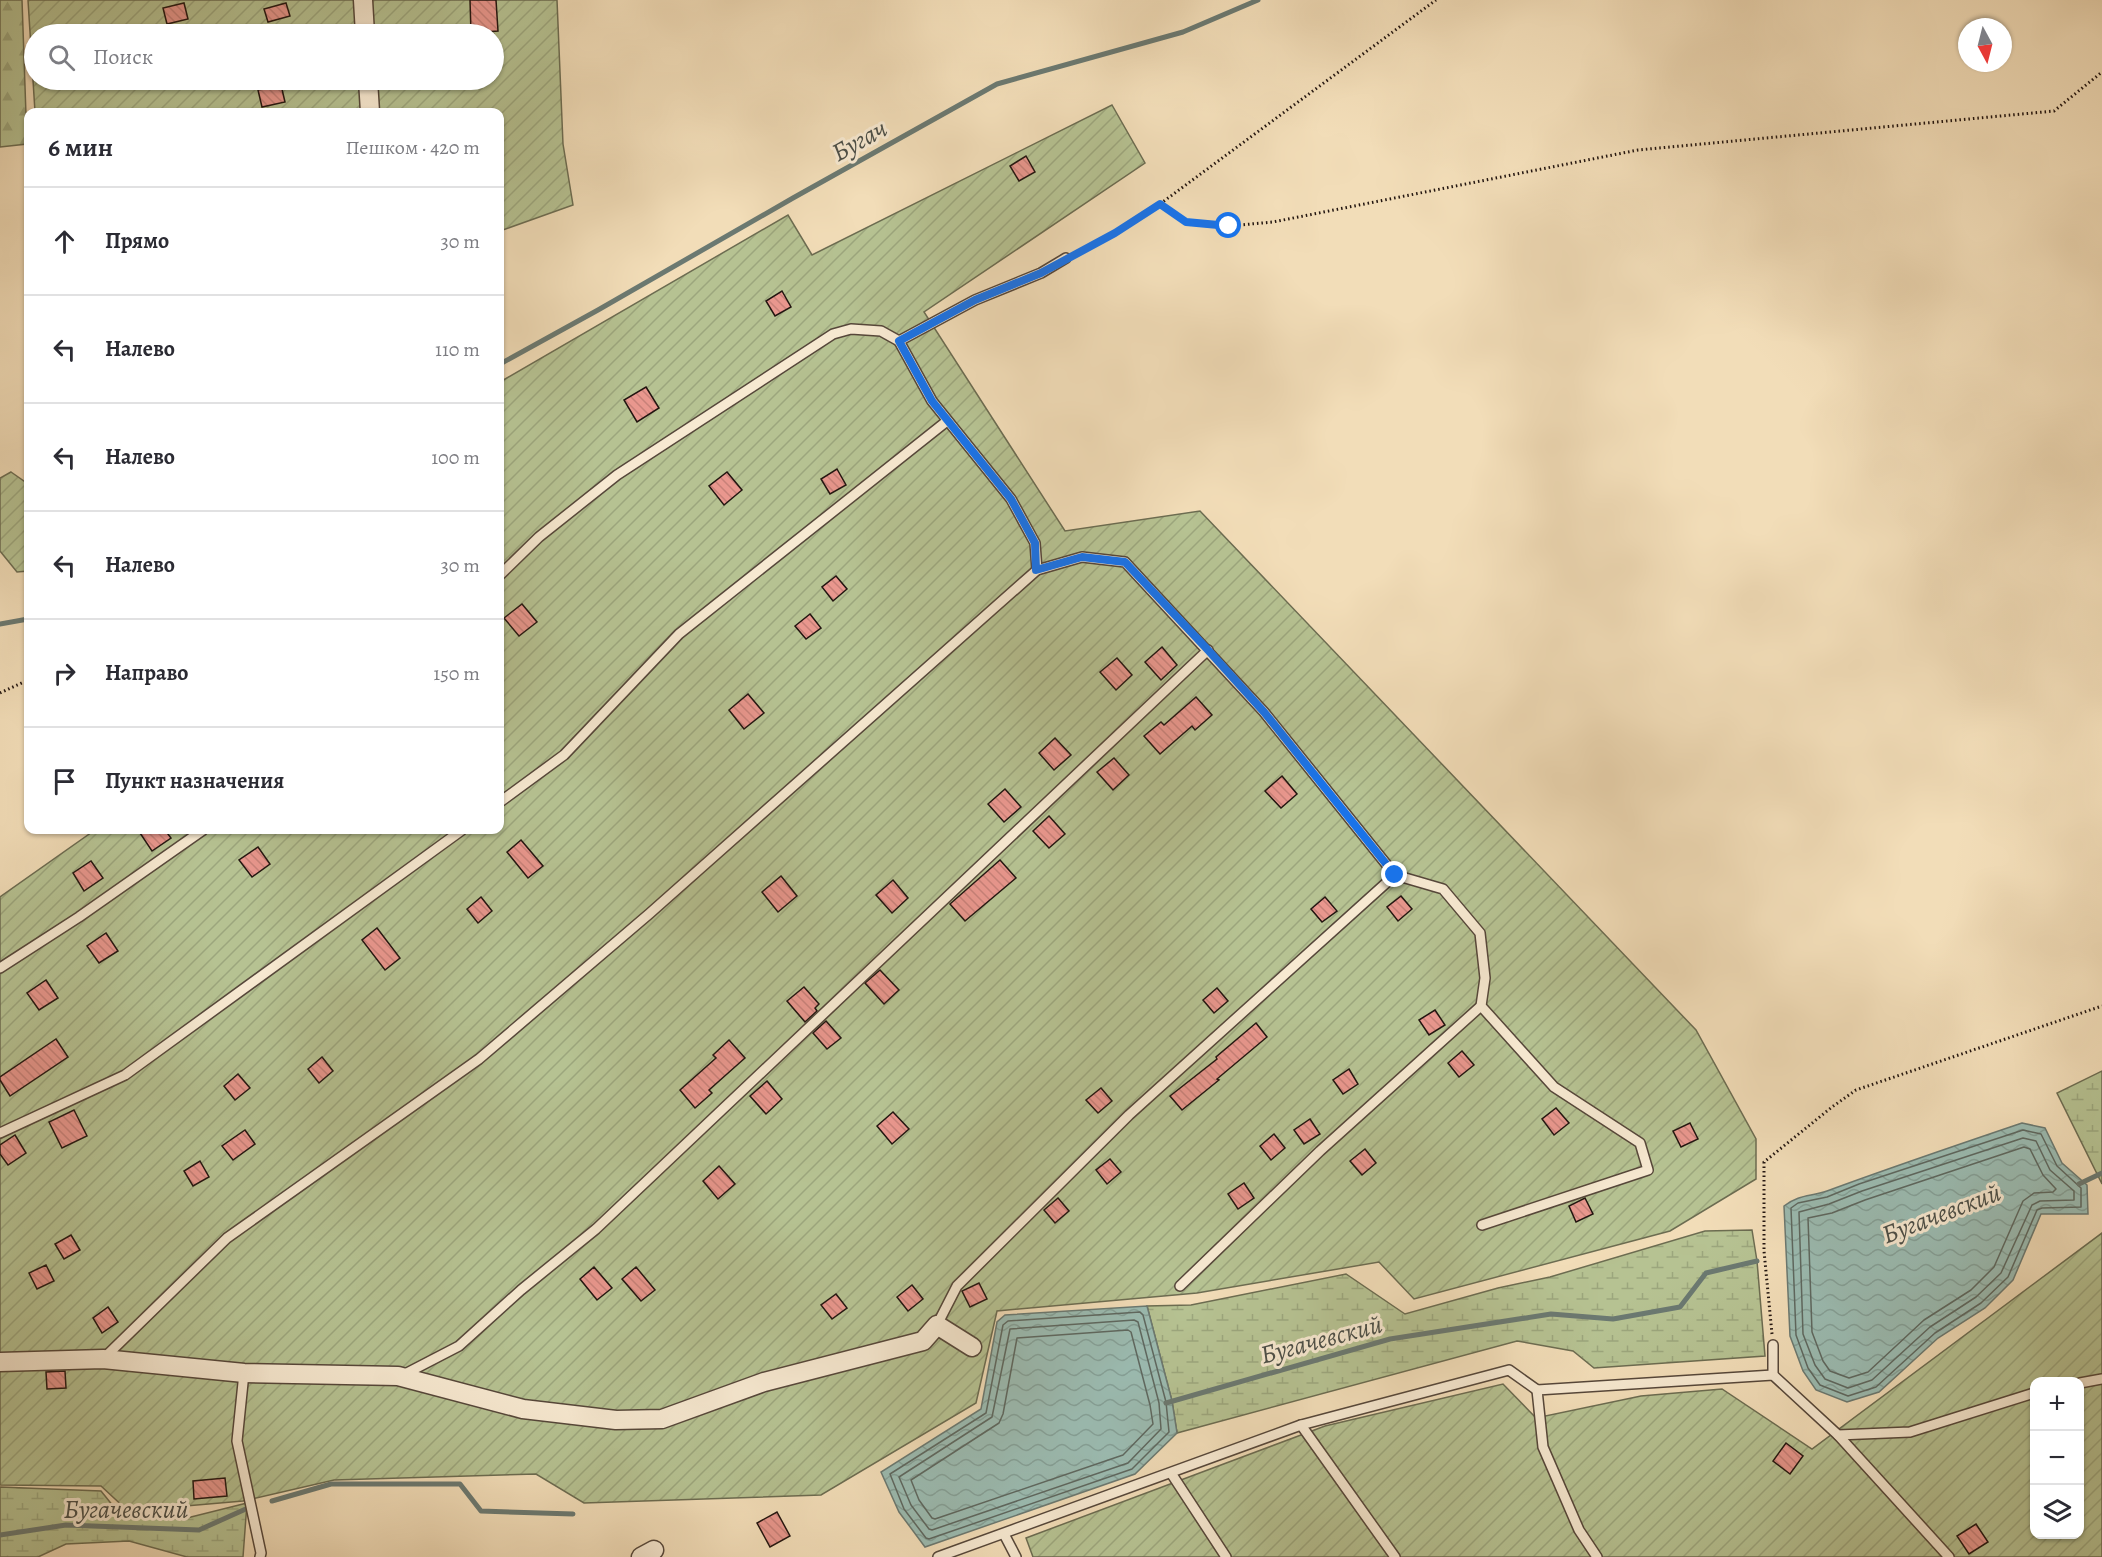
<!DOCTYPE html>
<html lang="ru">
<head>
<meta charset="utf-8">
<style>
  :root { --surface:#fff; --page:#f2f2f3; --text:#2b2b33; --muted:#7c7c81; --line:#e1e1e2 }
  body { margin:0; font-family:Alegreya,serif; background:var(--page); color:var(--text) }
  .controls { position:absolute; right:18px; bottom:18px; display:grid; overflow:hidden; border-radius:12px; box-shadow:0 2px 4px #0004 }
  .controls button { width:54px; height:54px; display:grid; place-items:center; padding:0; border:0; border-bottom:2px solid var(--line); background:var(--surface); color:var(--text); font:30px sans-serif }
  .compass { position:absolute; left:1958px; top:18px; width:54px; height:54px; border-radius:50%; background:var(--surface); box-shadow:0 2px 4px #0004; rotate:173deg }
  .stop { position:absolute; width:18px; height:18px; margin:-14px; border:4px solid #1a73e8; border-radius:50%; background:#fff }
  .stop.end { background:#1a73e8; border-color:#fff; box-shadow:0 2px 6px #0008 }
  .list { margin:0; padding:0; list-style:none }
  h2 { display:flex; justify-content:space-between; align-items:center; height:78px; margin:0; padding:0 24px; font-size:26px }
  h2 small { font-size:20px; font-weight:400; color:var(--muted) }
  .list li { display:grid; grid-template-columns:39px 1fr auto; gap:18px; align-items:center; box-sizing:border-box; height:108px; padding:0 24px; border-top:2px solid var(--line) }
  .list b { display:block; font-size:22px; white-space:nowrap }
  .list em { font-size:20px; font-style:normal; color:var(--muted) }
  .icon { flex:none; width:33px; height:33px; fill:none; stroke:currentColor; stroke-width:2; stroke-linecap:round; stroke-linejoin:round }
  .map { position:relative; flex:none; width:2102px; height:1557px; overflow:hidden }
  .search { position:absolute; background:var(--surface); box-shadow:0 2px 4px #0004; left:24px; top:24px; width:480px; height:66px; display:flex; align-items:center; gap:15px; box-sizing:border-box; padding:0 21px; border-radius:33px; color:var(--muted); font-size:22px }
  .panel { position:absolute; background:var(--surface); box-shadow:0 2px 4px #0004; left:24px; top:108px; width:480px; height:726px; border-radius:12px }
  .map>svg:first-child { display:block }
  .forest { fill:url(#forest-firs); stroke:#6c6c51; stroke-width:1.5 }
  .wetland { fill:url(#wetland-marsh); stroke:#6c6c51; stroke-width:1.5 }
  .garden { fill:url(#garden-furrows); stroke:#6c6c51; stroke-width:1.5; fill-rule:evenodd }
  .water { fill:url(#water-waves); stroke:#6b7971; stroke-width:1.5 }
  .lines { fill:none; stroke-linecap:round; stroke-linejoin:round }
  .shore { stroke:#5e6860; stroke-width:1.5 }
  .stream { stroke:#6b7971; stroke-width:5 }
  .building { fill:url(#building-back-hatch); stroke:#221510; stroke-width:1.5 }
  .service-casing { stroke:#56473a; stroke-width:12 }
  .minor-casing { stroke:#56473a; stroke-width:21 }
  .path { stroke:#221510; stroke-width:3; stroke-dasharray:1.5 3; stroke-linecap:butt }
  .service { stroke:#f7e9d1; stroke-width:9 }
  .minor { stroke:#f7e9d1; stroke-width:18 }
  .route { stroke:#1a73e8; stroke-width:8 }
  .labels { text-anchor:middle; stroke-width:6; stroke-linejoin:round; paint-order:stroke }
  .water-label { font-size:26px; font-style:italic; fill:#4c4f48; stroke:#f7e9d1 }
</style>
</head>
<body>
<div class="map">
<svg width="2102" height="1557" viewBox="0 0 2102 1557">
  <defs>
    <pattern id="forest-firs" width="22" height="20" patternUnits="userSpaceOnUse" patternTransform="scale(1.5)"><rect width="22" height="20" fill="#b6c292"/><path d="M5 1l3.5 6h-7zM16 11l3.5 6h-7z" fill="#9ca67d"/></pattern>
    <pattern id="wetland-marsh" width="20" height="14" patternUnits="userSpaceOnUse" patternTransform="scale(1.5)"><rect width="20" height="14" fill="#b6c292"/><path d="M1 5h8M5 5V1M11 12h8M15 12V8" fill="none" stroke="#9ca67d"/></pattern>
    <pattern id="garden-furrows" width="10" height="10" patternUnits="userSpaceOnUse" patternTransform="scale(1.5)"><rect width="10" height="10" fill="#b6c292"/><path d="M-1 1l2-2M0 10L10 0M9 11l2-2" fill="none" stroke="#9ca67d"/></pattern>
    <pattern id="water-waves" width="16" height="10" patternUnits="userSpaceOnUse" patternTransform="scale(1.5)"><rect width="16" height="10" fill="#9bbbb1"/><path d="M0 5q4-4 8 0t8 0" fill="none" stroke="#85a097"/></pattern>
    <pattern id="building-back-hatch" width="6" height="6" patternUnits="userSpaceOnUse" patternTransform="scale(1.5)"><rect width="6" height="6" fill="#e9978e"/><path d="M-1 5l2 2M0 0l6 6M5-1l2 2" fill="none" stroke="#c88179"/></pattern>
  </defs>
  <rect width="100%" height="100%" fill="#f2ddb8"/>
  <filter id="stains"><feTurbulence type="fractalNoise" baseFrequency=".00333" numOctaves="4"/><feColorMatrix values="0 0 0 0 .2 0 0 0 0 .09 0 0 0 0 .02 0 0 0 .5 -.17"/></filter>
  <radialGradient id="worn" r=".72"><stop offset=".6" stop-color="#630" stop-opacity="0"/><stop offset="1" stop-color="#630" stop-opacity=".3"/></radialGradient>
  <!-- forest -->
  <path class="forest" d="M0 0H22L27 144 0 147Z"/>
  <!-- wetland -->
  <g class="wetland">
    <path d="M2102 1071V1184L2057 1093Z"/>
    <path d="M1752 1230 1757 1261 1765 1356 1594 1368 1573 1351 1517 1341 1177 1433 1172 1401 1147 1306 1191 1305 1346 1274 1405 1314 1498 1288 1550 1277 1705 1231Z"/>
    <path d="M0 1487 101 1491 122 1517 183 1519 247 1503 243 1557H187L129 1541 66 1544 38 1557H0Z"/>
  </g>
  <!-- garden -->
  <g class="garden">
    <path d="M28 0H557L563 144 573 205 500 231V112H35ZM34 34H494V80H34Z"/>
    <path d="M1112 105 1145 163 924 312 1065 531 1200 511 1696 1030 1756 1139V1179L1670 1231 1414 1299 1379 1262 1197 1293 997 1311 976 1403 821 1495 584 1503 536 1474 334 1480 243 1501 128 1511 101 1486 0 1485V897L95 830H500V382L788 215 812 255Z"/>
    <path d="M11 472 28 484V571L17 572 0 551V478Z"/>
    <path d="M2102 1233V1557H1033L1026 1538 1325 1426 1503 1384 1536 1418 1641 1396 1722 1389 1812 1449ZM2034 1382H2080V1534H2034Z"/>
  </g>
  <!-- water -->
  <g class="water">
    <path d="M2022 1123 2045 1128 2062 1163 2087 1185 2088 1214H2041L2013 1280 1985 1308 1938 1338 1879 1392 1847 1402 1816 1390 1803 1371 1790 1336 1784 1206C1800 1194 1810 1197 1827 1191 1892 1167 1957 1145 2022 1123Z"/>
    <path d="M1147 1306 1172 1401 1177 1433 1135 1474 925 1547 899 1512 881 1472 981 1409 997 1322 1005 1315Z"/>
  </g>
  <g class="lines">
    <!-- shore -->
    <g class="shore">
      <path d="M2023 1130 2041 1134 2057 1166 2081 1188V1207L2042 1208 2037 1210 2008 1277 1981 1303 1935 1333 1876 1387 1848 1396 1820 1385 1808 1368 1796 1335 1791 1208 1798 1203 1827 1197 1859 1184Z"/>
      <path d="M2023 1138 2036 1141 2050 1170 2074 1191V1200L2040 1201 2032 1205 2001 1273 1976 1297 1930 1327 1872 1380 1848 1388 1825 1379 1815 1365 1803 1334 1799 1212 1829 1204 1862 1191Z"/>
      <path d="M2024 1147 2030 1149 2043 1175 2056 1189 2053 1192 2034 1193 2023 1201 1994 1267 1971 1290 1924 1320 1868 1372 1849 1378 1830 1371 1823 1361 1812 1332 1808 1218 1832 1213 1865 1200Z"/>
      <path d="M1140 1312 1143 1315 1166 1402 1169 1432 1132 1469 929 1539 926 1538 904 1509 890 1474 986 1413 1003 1325 1008 1321Z"/>
      <path d="M1134 1320 1138 1322 1159 1403 1161 1429 1128 1463 932 1530 929 1529 911 1505 899 1477 992 1417 1010 1329Z"/>
      <path d="M1128 1330 1131 1332 1150 1405 1153 1424 1123 1455 935 1519 932 1518 919 1500 911 1480 999 1423 1003 1414 1017 1338Z"/>
    </g>
    <!-- stream -->
    <g class="stream">
      <path d="M500 364 598 310 793 198 997 84 1183 32 1258 0"/>
      <path d="M0 624 28 619"/>
      <path d="M2079 1184 2102 1173"/>
      <path d="M1166 1403 1390 1339 1551 1314 1613 1319 1680 1307 1706 1273 1757 1261"/>
      <path d="M272 1501 331 1484H460L481 1511 573 1514"/>
      <path d="M0 1535 66 1525 199 1530 248 1508"/>
    </g>
  </g>
  <!-- building -->
  <g class="building">
    <path d="M470 0H496L498 31 471 33Z"/>
    <path d="M184 3 188 19 167 24 163 8Z"/>
    <path d="M286 3 290 16 268 22 264 9Z"/>
    <path d="M281 85 285 102 262 107 258 90Z"/>
    <path d="M1026 156 1035 172 1019 181 1010 166Z"/>
    <path d="M782 291 791 307 775 316 766 301Z"/>
    <path d="M646 387 659 408 637 422 624 400Z"/>
    <path d="M837 469 846 485 830 494 821 479Z"/>
    <path d="M727 472 742 490 724 505 709 486Z"/>
    <path d="M836 576 847 589 833 601 822 587Z"/>
    <path d="M522 604 537 622 519 636 504 618Z"/>
    <path d="M810 614 821 628 806 639 795 626Z"/>
    <path d="M1162 647 1177 665 1161 680 1145 662Z"/>
    <path d="M1117 658 1132 675 1116 690 1100 672Z"/>
    <path d="M748 694 764 713 744 729 729 710Z"/>
    <path d="M1196 697 1212 715 1195 730 1192 726 1160 754 1144 736 1161 722 1164 725Z"/>
    <path d="M1055 738 1071 755 1054 770 1039 753Z"/>
    <path d="M1114 758 1129 775 1113 790 1097 772Z"/>
    <path d="M1282 776 1297 794 1281 808 1265 791Z"/>
    <path d="M1005 789 1021 807 1004 822 988 804Z"/>
    <path d="M1049 816 1065 834 1049 848 1033 831Z"/>
    <path d="M138 830H165L171 838 152 851Z"/>
    <path d="M521 840 543 866 528 878 507 852Z"/>
    <path d="M258 847 270 864 252 877 239 860Z"/>
    <path d="M1000 860 1016 878 965 921 950 904Z"/>
    <path d="M91 861 103 878 84 891 73 873Z"/>
    <path d="M781 876 797 896 778 912 762 892Z"/>
    <path d="M893 880 908 898 892 913 876 895Z"/>
    <path d="M1401 896 1412 909 1398 921 1387 907Z"/>
    <path d="M481 897 492 911 478 923 467 909Z"/>
    <path d="M1325 897 1337 911 1322 922 1311 909Z"/>
    <path d="M377 928 400 958 385 970 362 940Z"/>
    <path d="M106 933 118 951 99 963 87 946Z"/>
    <path d="M880 970 899 990 884 1004 865 983Z"/>
    <path d="M46 980 58 998 39 1010 27 993Z"/>
    <path d="M804 987 819 1004 815 1008 817 1011 805 1022 787 1001Z"/>
    <path d="M1217 988 1228 1001 1214 1013 1203 1000Z"/>
    <path d="M1435 1010 1445 1025 1429 1035 1419 1020Z"/>
    <path d="M826 1021 841 1038 827 1049 813 1033Z"/>
    <path d="M1256 1023 1267 1037 1217 1079 1219 1080 1182 1110 1170 1096 1217 1059 1216 1057Z"/>
    <path d="M56 1039 68 1057 10 1096 0 1080V1077Z"/>
    <path d="M729 1040 745 1058 709 1090 712 1093 695 1108 680 1090 716 1058 713 1055Z"/>
    <path d="M1462 1051 1474 1065 1459 1077 1448 1063Z"/>
    <path d="M322 1057 333 1071 319 1083 308 1069Z"/>
    <path d="M1349 1069 1358 1084 1343 1094 1333 1080Z"/>
    <path d="M238 1074 250 1088 235 1100 224 1086Z"/>
    <path d="M767 1081 782 1099 766 1114 750 1096Z"/>
    <path d="M1101 1088 1112 1101 1098 1113 1086 1100Z"/>
    <path d="M1556 1108 1569 1123 1554 1135 1542 1119Z"/>
    <path d="M74 1110 87 1136 62 1148 49 1122Z"/>
    <path d="M893 1112 909 1129 892 1144 877 1126Z"/>
    <path d="M1310 1119 1320 1134 1304 1144 1294 1130Z"/>
    <path d="M1690 1123 1698 1139 1681 1147 1673 1131Z"/>
    <path d="M245 1130 255 1144 233 1160 222 1146Z"/>
    <path d="M1274 1134 1285 1148 1271 1160 1260 1146Z"/>
    <path d="M15 1135 26 1153 8 1165 0 1154V1145Z"/>
    <path d="M1365 1149 1376 1163 1362 1175 1350 1161Z"/>
    <path d="M1110 1159 1121 1172 1107 1184 1096 1170Z"/>
    <path d="M200 1161 209 1177 193 1186 184 1171Z"/>
    <path d="M719 1166 735 1184 718 1199 703 1181Z"/>
    <path d="M1244 1183 1254 1198 1238 1209 1228 1194Z"/>
    <path d="M1058 1198 1069 1211 1055 1223 1044 1210Z"/>
    <path d="M1585 1198 1593 1214 1576 1222 1569 1206Z"/>
    <path d="M71 1235 80 1250 64 1259 55 1244Z"/>
    <path d="M46 1265 54 1281 37 1289 29 1273Z"/>
    <path d="M594 1267 612 1288 597 1300 580 1279Z"/>
    <path d="M636 1267 655 1290 641 1301 622 1279Z"/>
    <path d="M979 1283 987 1299 970 1307 962 1291Z"/>
    <path d="M912 1285 923 1299 908 1311 897 1297Z"/>
    <path d="M836 1294 847 1308 832 1319 821 1305Z"/>
    <path d="M108 1307 118 1322 102 1333 93 1318Z"/>
    <path d="M65 1371 66 1388 47 1389 46 1372Z"/>
    <path d="M1786 1443 1803 1456 1790 1474 1773 1461Z"/>
    <path d="M225 1478 227 1496 194 1499 193 1481Z"/>
    <path d="M777 1512 790 1536 770 1547 757 1523Z"/>
    <path d="M1976 1524 1988 1542 1969 1554 1957 1536Z"/>
  </g>
  <g class="lines">
    <!-- service casing -->
    <g class="service-casing">
      <g id="service">
        <path d="M899 341 932 401 1011 499 1035 543 1037 570"/>
        <path d="M500 575 539 537 617 475 833 334 851 329 881 331 899 341 975 300 1041 273 1066 258"/>
        <path d="M500 802 564 755 679 634 947 421"/>
        <path d="M1395 875 1443 889 1480 933 1485 978 1481 1006 1554 1087 1640 1143 1648 1170 1482 1225"/>
        <path d="M0 968 79 917 203 830"/>
        <path d="M0 1133 125 1075 462 830"/>
        <path d="M1180 1286 1320 1151 1481 1006"/>
        <path d="M103 1359 227 1238 479 1059 649 914 1037 570 1082 557 1125 562 1264 712 1395 875 1129 1115 957 1286 937 1325"/>
        <path d="M244 1373 237 1441 261 1553 260 1557"/>
        <path d="M403 1375 459 1346 521 1290 596 1229 1208 650"/>
        <path d="M1773 1375V1345"/>
        <path d="M2080 1383 2102 1379"/>
        <path d="M1301 1425 1395 1557"/>
        <path d="M1838 1435 1949 1557"/>
        <path d="M1171 1473 1226 1557"/>
        <path d="M1004 1534 1016 1557"/>
        <path d="M938 1557 1301 1425 1509 1370 1537 1390"/>
        <path d="M1597 1557 1579 1530 1543 1447 1537 1390 1773 1375 1838 1435 1910 1432 2034 1393"/>
      </g>
    </g>
    <!-- minor casing -->
    <g class="minor-casing">
      <g id="minor">
        <path d="M363 0 365 34"/>
        <path d="M368 80 370 112"/>
        <path d="M0 1362 103 1359 244 1373 398 1376 523 1409 616 1420 662 1419 764 1382 923 1341 937 1325 972 1347"/>
        <path d="M641 1557 654 1550"/>
      </g>
    </g>
    <!-- path -->
    <g class="path">
      <path d="M1160 204 1436 0"/>
      <path d="M1078 252 1115 233 1160 204 1186 222 1229 226 1273 222 1638 150 2054 111 2102 72"/>
      <path d="M0 693 28 680"/>
      <path d="M1772 1334 1764 1251V1162L1832 1107 1856 1090 2102 1006"/>
    </g>
    <!-- service -->
    <use href="#service" class="service"/>
    <!-- minor -->
    <use href="#minor" class="minor"/>
  </g>
  <g class="lines">
    <!-- route -->
    <path class="route" d="M1229 226 1186 222 1160 204 1115 233 1041 273 975 300 899 341 932 401 1011 499 1035 543 1036 570 1082 557 1125 562 1208 650 1264 712 1395 875"/>
  </g>
  <g class="labels">
    <!-- water labels -->
    <g class="water-label">
      <text transform="translate(859 140) rotate(-29)" y="9">Бугач</text>
      <text transform="translate(1941 1213) rotate(-21)" y="9">Бугачевский</text>
      <text transform="translate(1321 1339) rotate(-15)" y="9">Бугачевский</text>
      <text x="126" y="1518">Бугачевский</text>
    </g>
  </g>
  <rect width="100%" height="100%" filter="url(#stains)"/>
  <rect width="100%" height="100%" fill="url(#worn)"/>
</svg>
<div class="controls">
<button>+</button>
<button>−</button>
<button><svg class="icon" aria-label="layers" viewBox="0 0 24 24"><path d="M12 4l9 5-9 5-9-5zM3 14l9 5 9-5"/></svg></button>
</div>
<svg class="compass" viewBox="-18 -18 36 36"><path d="M0-13l5 13h-10z" fill="#e53935"/><path d="M0 13l5-13h-10z" fill="#7c7c81"/></svg>
<div class="stop" style="left:1229px;top:226px"></div>
<div class="stop end" style="left:1395px;top:875px"></div>
<div class="search"><svg class="icon" aria-label="search" viewBox="0 0 24 24"><circle cx="10" cy="10" r="6"/><path d="M15 15l6 6"/></svg>Поиск</div>
<section class="panel">
<h2>6 мин<small>Пешком · 420 m</small></h2>
<ul class="list">
<li><svg class="icon" aria-label="ahead" viewBox="0 0 24 24"><path d="M12 20V5M6 11l6-6 6 6"/></svg><div><b>Прямо</b></div><em>30 m</em></li>
<li><svg class="icon" aria-label="left" viewBox="0 0 24 24"><path d="M17 20v-9H6M10 6l-5 5 5 5"/></svg><div><b>Налево</b></div><em>110 m</em></li>
<li><svg class="icon" aria-label="left" viewBox="0 0 24 24"><path d="M17 20v-9H6M10 6l-5 5 5 5"/></svg><div><b>Налево</b></div><em>100 m</em></li>
<li><svg class="icon" aria-label="left" viewBox="0 0 24 24"><path d="M17 20v-9H6M10 6l-5 5 5 5"/></svg><div><b>Налево</b></div><em>30 m</em></li>
<li><svg class="icon" aria-label="right" viewBox="0 0 24 24"><path d="M7 20v-9h11M14 6l5 5-5 5"/></svg><div><b>Направо</b></div><em>150 m</em></li>
<li><svg class="icon" aria-label="arrive" viewBox="0 0 24 24"><path d="M6 21V4h12l-3 4 3 4H6"/></svg><div><b>Пункт назначения</b></div></li>
</ul>
</section>
</div>
</body>
</html>
